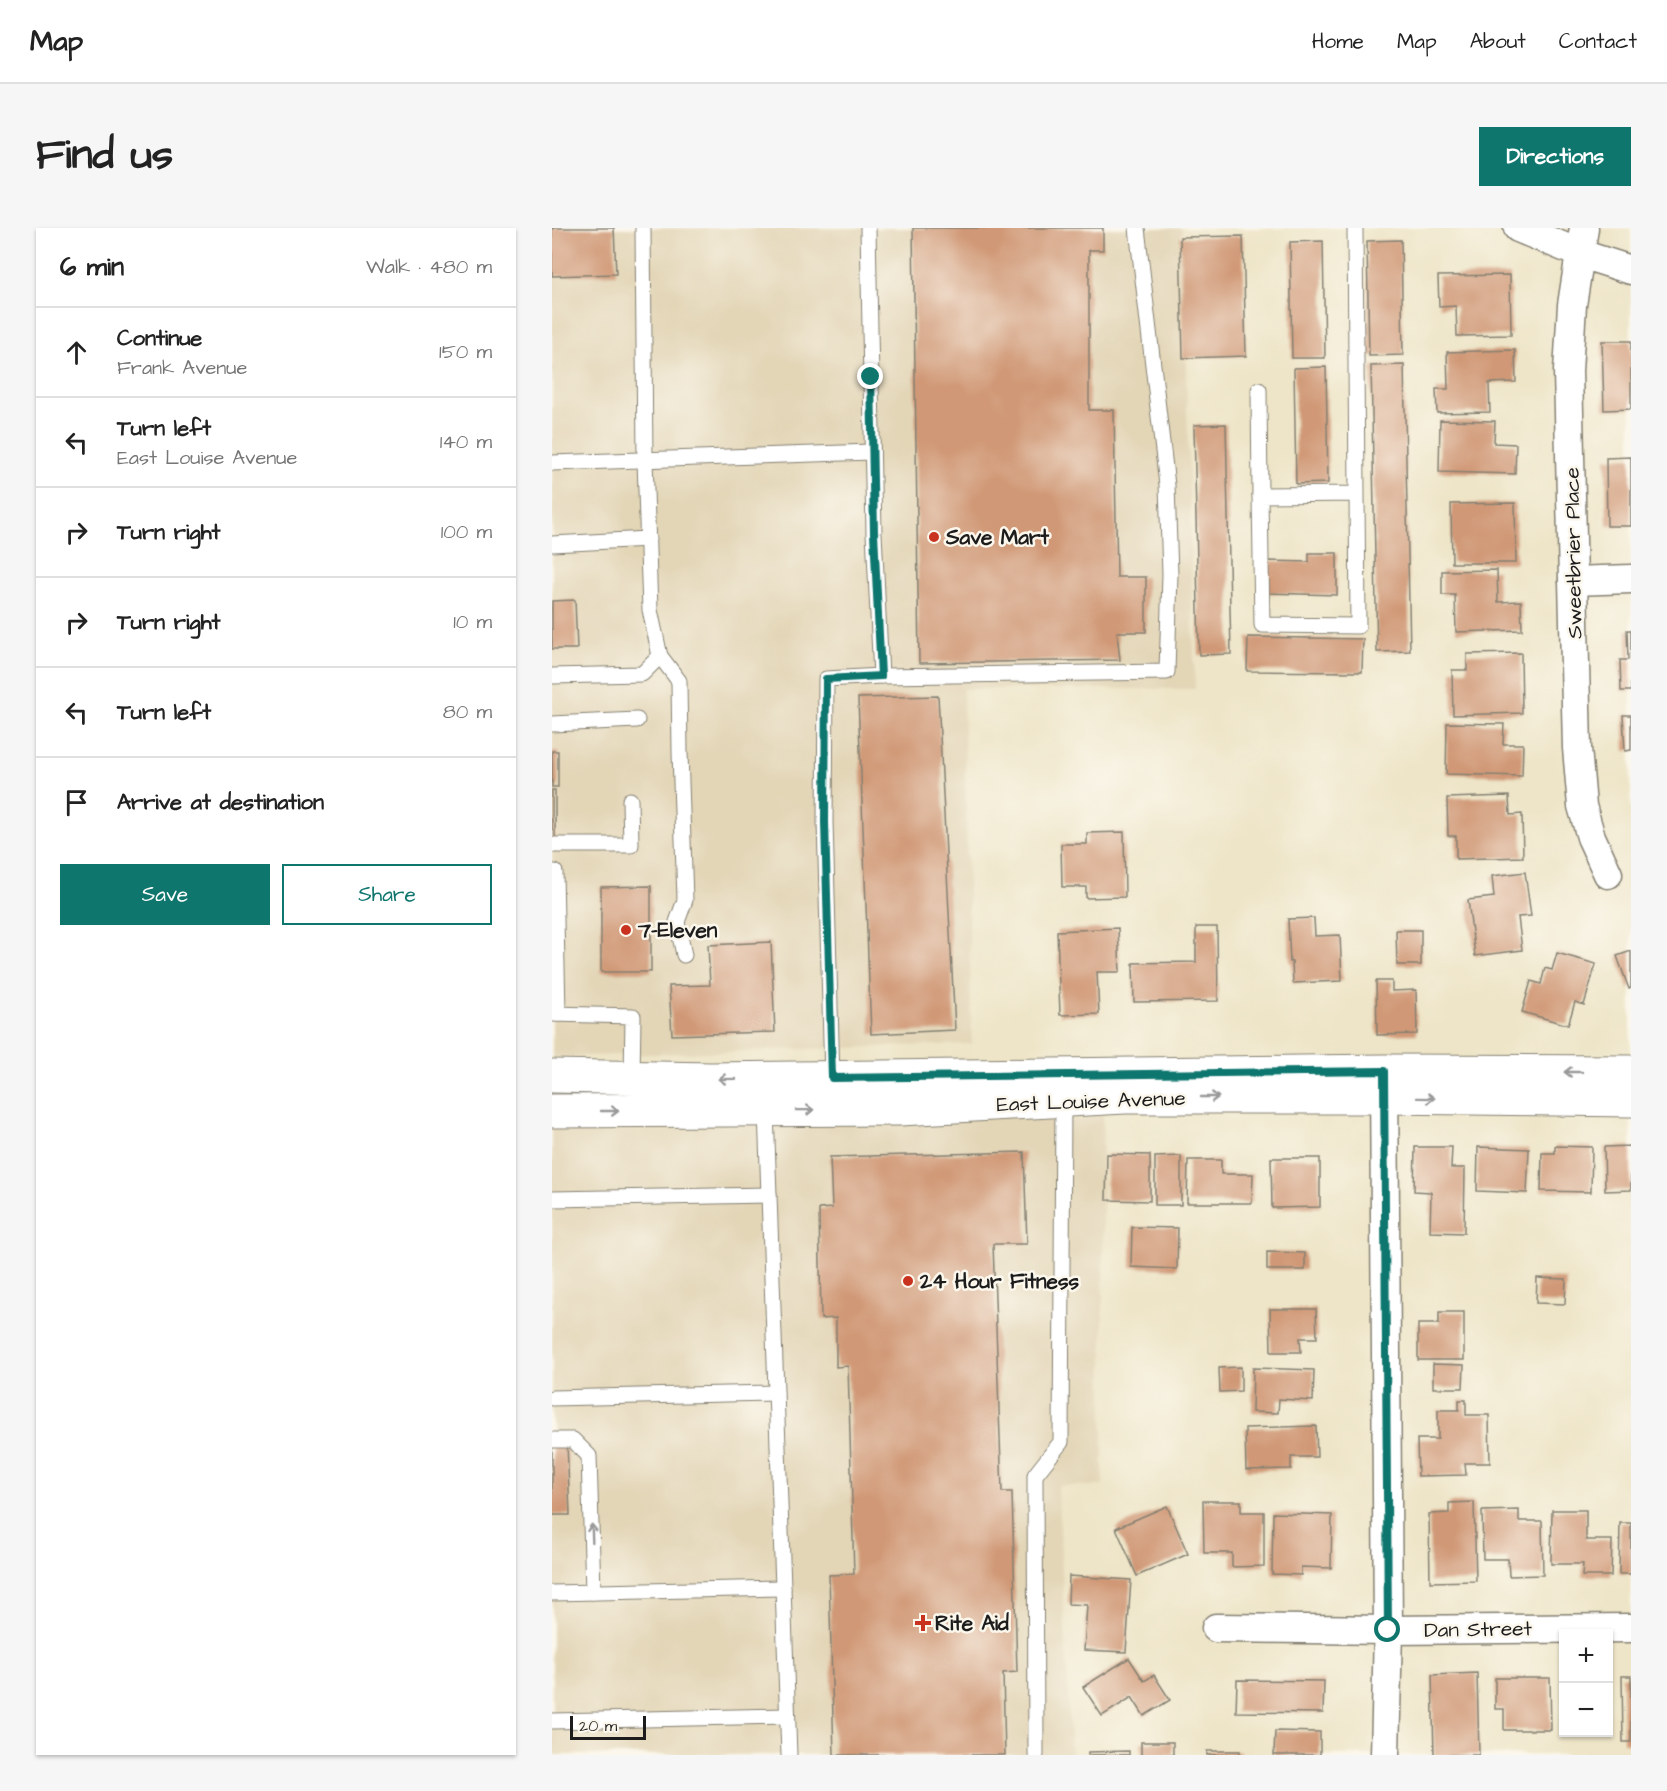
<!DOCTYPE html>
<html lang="en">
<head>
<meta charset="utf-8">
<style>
  :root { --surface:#fff; --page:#f6f6f6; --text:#222; --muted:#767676; --line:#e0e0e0; --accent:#0f766e }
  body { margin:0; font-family:"Architects Daughter",sans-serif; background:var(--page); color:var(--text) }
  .controls { position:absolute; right:18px; bottom:18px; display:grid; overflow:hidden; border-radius:0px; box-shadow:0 2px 4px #0004 }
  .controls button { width:54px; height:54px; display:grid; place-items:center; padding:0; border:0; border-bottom:2px solid var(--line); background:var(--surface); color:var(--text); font:30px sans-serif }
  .scale { position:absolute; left:18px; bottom:15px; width:76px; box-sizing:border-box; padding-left:6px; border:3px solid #1c1c1c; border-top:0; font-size:16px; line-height:21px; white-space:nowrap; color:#1c1c1c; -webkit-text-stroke:4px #fbf7ec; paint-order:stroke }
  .stop { position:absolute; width:18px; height:18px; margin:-14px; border:4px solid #0f766e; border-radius:50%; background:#fff }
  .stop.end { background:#0f766e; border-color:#fff; box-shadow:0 2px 6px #0008 }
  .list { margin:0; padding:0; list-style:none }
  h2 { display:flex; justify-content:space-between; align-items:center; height:78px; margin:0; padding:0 24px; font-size:26px }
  h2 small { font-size:20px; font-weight:400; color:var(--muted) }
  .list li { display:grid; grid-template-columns:39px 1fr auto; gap:18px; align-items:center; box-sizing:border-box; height:90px; padding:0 24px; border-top:2px solid var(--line) }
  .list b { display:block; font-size:22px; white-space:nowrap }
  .list p { margin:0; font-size:20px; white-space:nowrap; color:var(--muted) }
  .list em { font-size:20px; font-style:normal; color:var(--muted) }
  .actions { display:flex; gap:12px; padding:18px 24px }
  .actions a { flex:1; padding:14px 0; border:2px solid var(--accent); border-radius:0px; text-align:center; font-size:21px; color:var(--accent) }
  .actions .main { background:var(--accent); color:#fff }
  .icon { flex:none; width:33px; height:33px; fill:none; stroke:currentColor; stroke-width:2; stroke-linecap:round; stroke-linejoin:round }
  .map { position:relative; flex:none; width:1079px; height:1527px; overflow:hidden; border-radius:0px }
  header { display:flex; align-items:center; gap:36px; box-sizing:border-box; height:84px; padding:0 30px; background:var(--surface); border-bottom:2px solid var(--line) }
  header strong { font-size:28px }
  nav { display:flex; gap:33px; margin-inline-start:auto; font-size:21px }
  .intro { display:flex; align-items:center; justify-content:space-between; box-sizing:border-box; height:144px; padding:0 36px }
  h1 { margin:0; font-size:42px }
  .button { padding:15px 27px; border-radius:0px; background:var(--accent); color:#fff; font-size:21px; font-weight:700 }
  main { display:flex; gap:36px; padding:0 36px }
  aside { flex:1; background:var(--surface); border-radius:0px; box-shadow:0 2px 4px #0004 }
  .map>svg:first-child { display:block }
  .built { fill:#e3d6b7 }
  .building { fill:#d09876 }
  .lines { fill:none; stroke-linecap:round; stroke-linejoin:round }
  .lane-casing { stroke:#858072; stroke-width:17 }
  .street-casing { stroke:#858072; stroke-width:31 }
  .secondary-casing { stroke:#858072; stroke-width:35 }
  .lane { stroke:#fff; stroke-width:15 }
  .street { stroke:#fff; stroke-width:28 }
  .secondary { stroke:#fff; stroke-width:33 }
  .oneway { stroke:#999 }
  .route { stroke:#0f766e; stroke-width:8 }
  .poi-dot { fill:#c8321e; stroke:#fbf7ec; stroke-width:2 }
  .labels { text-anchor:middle; stroke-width:5; stroke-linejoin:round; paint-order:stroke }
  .poi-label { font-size:21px; font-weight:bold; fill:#1c1c1c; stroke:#fbf7ec; text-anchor:start }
  .street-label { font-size:21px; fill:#1c1c1c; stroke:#fbf7ec }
</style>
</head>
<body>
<header>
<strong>Map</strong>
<nav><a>Home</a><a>Map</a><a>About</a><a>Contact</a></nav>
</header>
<div class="intro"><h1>Find us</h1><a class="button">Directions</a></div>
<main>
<aside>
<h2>6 min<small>Walk · 480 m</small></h2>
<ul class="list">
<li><svg class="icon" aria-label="ahead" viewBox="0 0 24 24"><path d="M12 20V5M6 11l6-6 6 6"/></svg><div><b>Continue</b><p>Frank Avenue</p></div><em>150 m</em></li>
<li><svg class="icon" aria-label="left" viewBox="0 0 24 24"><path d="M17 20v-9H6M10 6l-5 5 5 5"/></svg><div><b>Turn left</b><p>East Louise Avenue</p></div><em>140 m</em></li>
<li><svg class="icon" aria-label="right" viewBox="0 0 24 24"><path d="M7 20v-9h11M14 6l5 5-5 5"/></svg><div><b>Turn right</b></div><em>100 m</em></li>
<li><svg class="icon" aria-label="right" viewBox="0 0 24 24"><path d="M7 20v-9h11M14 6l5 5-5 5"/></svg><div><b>Turn right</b></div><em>10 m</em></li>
<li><svg class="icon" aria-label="left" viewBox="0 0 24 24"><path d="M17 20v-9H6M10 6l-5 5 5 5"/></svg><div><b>Turn left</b></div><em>80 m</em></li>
<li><svg class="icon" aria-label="arrive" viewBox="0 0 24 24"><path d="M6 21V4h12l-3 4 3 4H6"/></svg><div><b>Arrive at destination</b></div></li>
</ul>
<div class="actions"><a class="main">Save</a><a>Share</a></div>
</aside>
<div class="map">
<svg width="1079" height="1527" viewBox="0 0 1079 1527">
  <rect width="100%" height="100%" fill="#fbf7ec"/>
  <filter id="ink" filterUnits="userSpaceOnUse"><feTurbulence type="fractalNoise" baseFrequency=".0167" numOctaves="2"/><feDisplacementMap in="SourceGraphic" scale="12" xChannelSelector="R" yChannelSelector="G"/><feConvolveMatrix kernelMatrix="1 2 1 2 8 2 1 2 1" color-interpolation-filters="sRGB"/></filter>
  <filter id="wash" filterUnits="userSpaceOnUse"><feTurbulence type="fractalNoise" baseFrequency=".008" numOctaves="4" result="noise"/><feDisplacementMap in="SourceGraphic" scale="24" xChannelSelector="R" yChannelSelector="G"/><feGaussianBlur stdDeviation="1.35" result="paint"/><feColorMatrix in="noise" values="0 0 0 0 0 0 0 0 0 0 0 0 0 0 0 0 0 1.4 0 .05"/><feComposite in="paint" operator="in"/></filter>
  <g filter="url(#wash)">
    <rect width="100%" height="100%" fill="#eee5c8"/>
    <!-- built -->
    <g class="built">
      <path d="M0 0H630L643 461H411L420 816 0 829Z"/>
      <path d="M551 882V1258H506L519 1527H0V893Z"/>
    </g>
    <g id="blocks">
      <!-- building -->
      <g class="building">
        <path d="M0 0H62L64 46 0 48Z"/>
        <path d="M361 0H551V22H537V182H562L565 349H594V404H565L568 432 367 435Z"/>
        <path d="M691 8 694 128 631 130 628 9Z"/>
        <path d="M849 12 851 127 817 128 815 13Z"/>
        <path d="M771 13 773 130H740L738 14Z"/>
        <path d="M958 47 959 107 905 108 904 78 887 79 886 48Z"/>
        <path d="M1050 113H1079V181L1052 182Z"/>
        <path d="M963 122 964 154 937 155 938 184 885 185 884 161H896L895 124Z"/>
        <path d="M852 137 858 423 825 424 819 138Z"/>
        <path d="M774 139 776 255 744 256 742 140Z"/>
        <path d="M888 192 943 193 942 215 964 216 963 246 887 244Z"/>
        <path d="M674 196 679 426 647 427 642 197Z"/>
        <path d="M1079 229V298H1055L1054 230Z"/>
        <path d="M963 275 964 335H900L899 276Z"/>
        <path d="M757 325H785V367L714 365 715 333 757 334Z"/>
        <path d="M945 342 946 374 969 373 970 402 904 404 903 367H890V343Z"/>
        <path d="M23 372 25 421H0V373Z"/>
        <path d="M1075 402H1079V463H1069L1068 432H1076Z"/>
        <path d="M696 409 811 411 810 444 695 443Z"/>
        <path d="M969 425 970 485 901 487 900 442H915V426Z"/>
        <path d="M386 468 403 802 319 806 306 470Z"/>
        <path d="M1071 487H1079V522L1073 523Z"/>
        <path d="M895 495 952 496 951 516H971L970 548 894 546Z"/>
        <rect x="0" y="523" width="6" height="36"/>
        <rect x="0" y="562" width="3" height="50"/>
        <path d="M957 568 958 587 970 586 971 629 904 631V608H896L895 570Z"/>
        <path d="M572 604 573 669 534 670V659H510L509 616H535V605Z"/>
        <path d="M973 644 979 688 966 689 970 722 923 728 916 672 942 669 940 648Z"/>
        <path d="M99 658V744H49V659Z"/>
        <path d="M762 690 763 708 788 707 790 753 741 755 740 734H738L736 691Z"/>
        <path d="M644 699H665L666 773 582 774 581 735 644 734Z"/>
        <path d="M566 700 568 744H545L547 786 508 787 505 703Z"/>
        <path d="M844 702H869V737H845Z"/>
        <path d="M219 714 223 804 120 807 117 758 158 757 156 717Z"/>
        <path d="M1079 723V760L1077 761 1065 728Z"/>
        <path d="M1005 725 1044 736 1032 777 1023 774 1016 797 970 784 979 753 989 756 993 740 1000 742Z"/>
        <path d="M824 753H840V763L864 762 865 806 825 807Z"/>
        <path d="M1003 918 1040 919 1039 964 989 963 990 925H1003Z"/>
        <path d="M1079 918V962L1053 963 1052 919Z"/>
        <path d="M863 919H900L899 940H913L912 1005 878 1004 879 964 862 963Z"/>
        <path d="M926 919 977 921 975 965 925 963Z"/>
        <path d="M472 924 475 1016H441L450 1264H460L465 1444 451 1445 453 1527H282L277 1347 302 1346 296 1138 284 1139V1090L269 1091 267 981 280 980 278 929Z"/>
        <path d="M555 926 598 927V973L554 972Z"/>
        <path d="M629 928V977H603V929Z"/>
        <path d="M719 930H768V979L720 980Z"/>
        <path d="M636 932H669V946H701L700 975H635Z"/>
        <path d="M580 999 626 1000 625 1041 579 1039Z"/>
        <path d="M715 1024 753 1025V1042H715Z"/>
        <path d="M985 1050 1014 1051 1013 1076 984 1075Z"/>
        <path d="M718 1081H764L765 1110H748L749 1124H719Z"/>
        <path d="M887 1084H912V1132H866V1096H887Z"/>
        <path d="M881 1136 912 1137 911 1160H881Z"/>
        <path d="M689 1139V1163L668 1164 667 1140Z"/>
        <path d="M701 1140 762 1142 761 1173 727 1171 726 1185 700 1184Z"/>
        <path d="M907 1172H914V1187H937L938 1235H913L914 1247 866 1248 865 1211H886V1182H907Z"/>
        <path d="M764 1198 765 1229H739V1241L694 1242 693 1200Z"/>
        <path d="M0 1215H15L18 1287H0Z"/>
        <path d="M651 1273H689V1284H712V1338L680 1339V1325H652Z"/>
        <path d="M922 1274 924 1353 878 1354 877 1286 897 1285V1275Z"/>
        <path d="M615 1278 636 1326 585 1348 564 1300Z"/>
        <path d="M967 1282V1293H990L991 1347 957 1348 956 1331H931L930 1283Z"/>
        <path d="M1000 1282H1034V1312H1060L1059 1348H1030L1031 1336H999Z"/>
        <path d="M721 1285 780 1287 779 1340 749 1339V1347L720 1346Z"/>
        <path d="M1068 1295H1079V1346H1067Z"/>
        <path d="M517 1348 579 1352 574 1424 532 1422 535 1377 516 1376Z"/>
        <path d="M577 1430 592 1453 602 1447 618 1472 592 1488 580 1469 550 1488 531 1459Z"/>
        <path d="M925 1445 927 1527H882L880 1447Z"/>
        <path d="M1070 1448H1079V1514H1071Z"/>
        <path d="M943 1450H998L999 1502H952V1481H943Z"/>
        <path d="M685 1452 772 1453 771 1485 684 1484Z"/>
        <path d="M723 1503 768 1504V1527H722Z"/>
        <rect x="589" y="1514" width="32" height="13"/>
        <path d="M577 1523V1527H536V1524Z"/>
        <rect x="655" y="1523" width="33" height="4"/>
      </g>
    </g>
  </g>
  <g filter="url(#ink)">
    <use href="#blocks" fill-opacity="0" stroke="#858072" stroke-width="1.5"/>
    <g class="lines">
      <!-- lane casing -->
      <g class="lane-casing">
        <g id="lane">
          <path d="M91 0 93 232 98 382 108 428 127 453 128 524 133 672 125 694 132 727"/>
          <path d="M803 0 806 398 710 397 708 267 805 266"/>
          <path d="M707 162 708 267"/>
          <path d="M0 235 320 224"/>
          <path d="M0 316 96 311"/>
          <path d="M0 448 90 446 108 428"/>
          <path d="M329 448 615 444 618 346 615 257 585 0"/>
          <path d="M0 496 85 492"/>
          <path d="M0 617H79L78 572"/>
          <path d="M0 644H3L6 786"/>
          <path d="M0 786 81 788 80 850"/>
          <path d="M280 850 273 594 274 451 329 448 322 305 316 0"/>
          <path d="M214 883 237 1527"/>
          <path d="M0 971 217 967"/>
          <path d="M0 1170 224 1165"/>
          <path d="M0 1212H21L37 1228 41 1364"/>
          <path d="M0 1365 231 1360"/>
          <path d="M0 1493 235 1488"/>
          <path d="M484 1527 483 1247 509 1214 511 873"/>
        </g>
      </g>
      <!-- street casing -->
      <g class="street-casing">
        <g id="street">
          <path d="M966 0 1029 26 1079 42"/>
          <path d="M1032 0 1020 77 1016 143 1025 520 1030 578 1039 609 1056 646"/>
          <path d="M1021 353 1079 351"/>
          <path d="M832 848 836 1402 833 1527"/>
          <path d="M664 1400 836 1402 1079 1400"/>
        </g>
      </g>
      <!-- secondary casing -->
      <g class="secondary-casing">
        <g id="secondary">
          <path d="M0 848 159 851 832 843 1079 844"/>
          <path d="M0 883 348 881 573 869H831L1079 872"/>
        </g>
      </g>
      <!-- lane -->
      <use href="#lane" class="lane"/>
      <!-- street -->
      <use href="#street" class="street"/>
      <!-- secondary -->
      <use href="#secondary" class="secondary"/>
    </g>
    <!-- one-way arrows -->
    <defs><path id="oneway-shaft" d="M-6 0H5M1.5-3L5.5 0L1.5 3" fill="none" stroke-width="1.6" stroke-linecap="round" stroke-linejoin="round" transform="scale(1.5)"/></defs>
    <g class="oneway">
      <use href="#oneway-shaft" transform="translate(1021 844) rotate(-180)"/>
      <use href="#oneway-shaft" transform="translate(175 851) rotate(179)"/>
      <use href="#oneway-shaft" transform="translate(658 869)"/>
      <use href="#oneway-shaft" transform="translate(874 870) rotate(1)"/>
      <use href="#oneway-shaft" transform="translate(253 882) rotate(-1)"/>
      <use href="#oneway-shaft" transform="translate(58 883)"/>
      <use href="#oneway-shaft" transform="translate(40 1305) rotate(-92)"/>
    </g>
  </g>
  <g class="lines" filter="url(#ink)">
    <!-- route -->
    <path class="route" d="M319 149 322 305 329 448 274 451 273 594 280 850 832 843 836 1402"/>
  </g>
  <!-- markers -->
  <g class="poi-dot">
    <circle cx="382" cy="309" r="6"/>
    <circle cx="74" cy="702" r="6"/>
    <circle cx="356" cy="1053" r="6"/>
    <path d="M368 1386h6v6h6v6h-6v6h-6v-6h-6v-6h6z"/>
  </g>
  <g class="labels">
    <!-- poi labels -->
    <g class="poi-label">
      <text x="394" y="316">Save Mart</text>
      <text x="86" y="709">7-Eleven</text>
      <text x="368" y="1060">24 Hour Fitness</text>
      <text x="383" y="1402">Rite Aid</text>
    </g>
    <!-- street labels -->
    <g class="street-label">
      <text transform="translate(1021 325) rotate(-91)" y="7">Sweetbrier Place</text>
      <text transform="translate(539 873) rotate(-2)" y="7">East Louise Avenue</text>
      <text transform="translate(926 1401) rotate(-1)" y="7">Dan Street</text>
    </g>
  </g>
</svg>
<div class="controls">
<button>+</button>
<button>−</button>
</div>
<div class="scale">20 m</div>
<div class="stop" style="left:836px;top:1402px"></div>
<div class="stop end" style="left:319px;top:149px"></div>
</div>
</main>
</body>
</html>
